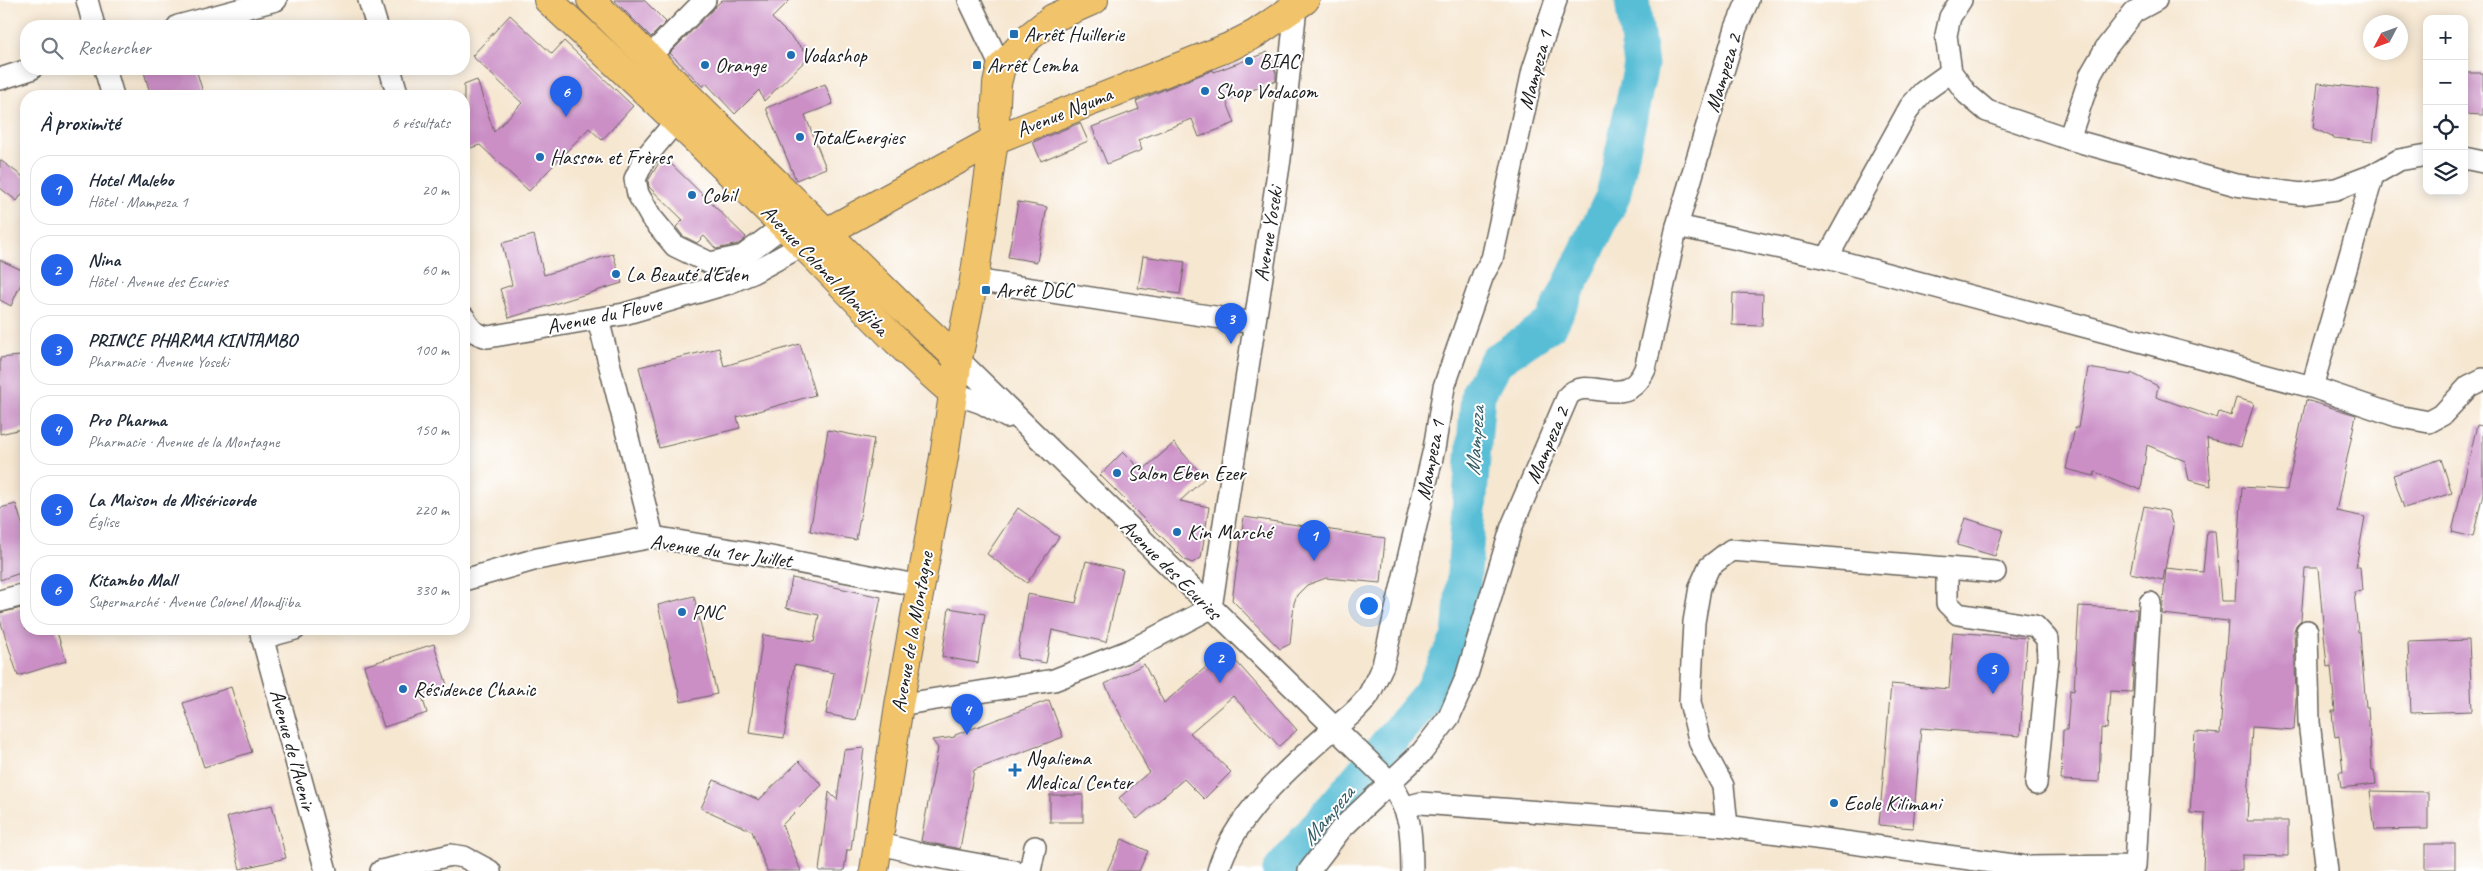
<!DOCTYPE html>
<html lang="fr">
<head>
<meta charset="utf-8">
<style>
  :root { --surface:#fff; --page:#f6f6f7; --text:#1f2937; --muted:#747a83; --line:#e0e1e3; --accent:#2563eb }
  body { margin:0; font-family:Caveat,sans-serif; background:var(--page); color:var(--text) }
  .controls { position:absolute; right:15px; top:15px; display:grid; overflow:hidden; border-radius:10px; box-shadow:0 2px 12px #0003 }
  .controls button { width:45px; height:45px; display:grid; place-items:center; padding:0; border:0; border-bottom:1px solid var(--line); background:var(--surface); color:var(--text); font:25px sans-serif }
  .compass { position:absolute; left:2363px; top:15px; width:45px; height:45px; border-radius:50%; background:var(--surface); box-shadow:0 2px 12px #0003; rotate:229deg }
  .you { position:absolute; left:1368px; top:605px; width:18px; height:18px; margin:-12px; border:4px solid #fff; border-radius:50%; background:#1a73e8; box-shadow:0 0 0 8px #1a73e833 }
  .badge { display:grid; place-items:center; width:32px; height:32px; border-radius:50%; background:var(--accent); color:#fff; font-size:16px; font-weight:700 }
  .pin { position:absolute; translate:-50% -41px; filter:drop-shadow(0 1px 2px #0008) }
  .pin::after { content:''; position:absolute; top:26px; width:18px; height:15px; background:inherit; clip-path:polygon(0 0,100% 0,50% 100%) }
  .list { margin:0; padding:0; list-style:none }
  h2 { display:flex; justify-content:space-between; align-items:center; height:65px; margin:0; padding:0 20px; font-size:21px }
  h2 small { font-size:16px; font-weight:400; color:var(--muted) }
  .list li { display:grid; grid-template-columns:32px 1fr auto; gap:15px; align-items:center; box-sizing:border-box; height:70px; margin:0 10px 10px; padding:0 10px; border:1px solid var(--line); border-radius:20px }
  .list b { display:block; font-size:19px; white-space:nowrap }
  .list p { margin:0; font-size:16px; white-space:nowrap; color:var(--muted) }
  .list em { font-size:16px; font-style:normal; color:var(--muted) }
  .icon { flex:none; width:28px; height:28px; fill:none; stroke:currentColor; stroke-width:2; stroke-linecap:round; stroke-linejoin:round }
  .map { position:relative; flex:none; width:2483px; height:871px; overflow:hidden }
  .search { position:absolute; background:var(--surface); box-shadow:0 2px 12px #0003; left:20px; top:20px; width:450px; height:55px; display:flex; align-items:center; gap:12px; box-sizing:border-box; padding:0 18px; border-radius:20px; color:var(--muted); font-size:19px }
  .panel { position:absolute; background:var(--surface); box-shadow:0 2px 12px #0003; left:20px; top:90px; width:450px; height:545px; border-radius:20px }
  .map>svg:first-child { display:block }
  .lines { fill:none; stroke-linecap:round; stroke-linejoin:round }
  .river { stroke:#58bed6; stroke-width:35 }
  .building { fill:#cb8fc6 }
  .minor-casing { stroke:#68635b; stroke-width:24 }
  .major-casing { stroke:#68635b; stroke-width:30 }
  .minor { stroke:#fff; stroke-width:21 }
  .major { stroke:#f1c36a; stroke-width:28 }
  .poi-dot { fill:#1f6fb2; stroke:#fff; stroke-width:2 }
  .labels { text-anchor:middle; stroke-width:4; stroke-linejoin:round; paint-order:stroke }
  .poi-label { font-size:21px; fill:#1c1c1c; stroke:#fff; text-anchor:start }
  .street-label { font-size:21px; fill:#1c1c1c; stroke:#fff }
  .water-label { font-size:22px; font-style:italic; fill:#345d66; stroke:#fff }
</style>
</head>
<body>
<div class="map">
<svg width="2483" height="871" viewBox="0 0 2483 871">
  <rect width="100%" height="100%" fill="#fff"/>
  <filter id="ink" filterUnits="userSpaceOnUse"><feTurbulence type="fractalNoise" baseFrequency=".02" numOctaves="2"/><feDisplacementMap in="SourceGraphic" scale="10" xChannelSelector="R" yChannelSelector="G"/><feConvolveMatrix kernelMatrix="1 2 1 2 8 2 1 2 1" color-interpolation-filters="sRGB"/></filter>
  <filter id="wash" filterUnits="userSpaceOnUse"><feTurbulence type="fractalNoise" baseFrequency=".0096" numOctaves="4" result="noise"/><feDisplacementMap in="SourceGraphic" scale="20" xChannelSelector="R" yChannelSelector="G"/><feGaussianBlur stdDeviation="1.12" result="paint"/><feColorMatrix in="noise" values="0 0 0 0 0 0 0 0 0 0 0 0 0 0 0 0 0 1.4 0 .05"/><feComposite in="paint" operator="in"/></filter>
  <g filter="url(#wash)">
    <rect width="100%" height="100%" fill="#f6e7d1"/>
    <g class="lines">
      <!-- river -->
      <path class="river" d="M1280 871 1430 693 1459 637 1478 394 1496 361 1551 324 1613 196 1641 65 1632 0"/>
    </g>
    <g id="blocks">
      <!-- building -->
      <g class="building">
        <path d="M614 0H644L666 22 651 37Z"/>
        <path d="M722 0H790L772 18 810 56 764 101 759 90 735 114 706 83 703 87 670 53Z"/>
        <path d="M510 15 552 54 564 41 633 106 602 140 589 128 529 191 480 145 464 150V85L477 80 494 132 522 103 472 56Z"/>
        <path d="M1268 52 1276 73V81L1226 100 1235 123 1199 137 1192 119 1138 140 1142 150 1107 164 1092 127 1139 109 1136 101 1213 70 1214 72Z"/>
        <path d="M153 69H196L204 96H151L144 72Z"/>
        <path d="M2464 73H2483V115L2464 114Z"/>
        <path d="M2318 83 2379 90 2373 142 2334 138 2313 128Z"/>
        <path d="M825 84 833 104 805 115 826 168 796 180 766 108Z"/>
        <path d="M1080 123 1088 141 1041 161 1033 142Z"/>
        <path d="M663 156 746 237 743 241 738 244 716 249 704 236 697 243 683 236 676 227 683 220 649 187 648 181Z"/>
        <path d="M0 160 26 179V188L17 201 0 188Z"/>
        <path d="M1018 202 1047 207 1037 262 1008 257Z"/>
        <path d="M534 235 544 275 613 254 622 283 509 318 500 289 512 285 502 243Z"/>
        <path d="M1143 256 1185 262 1180 294 1138 288Z"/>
        <path d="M0 260 26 272 11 306 0 300Z"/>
        <path d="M1733 293 1763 294 1762 326 1732 325Z"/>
        <path d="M800 344 815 395 737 417 740 428 659 448 639 367 719 348 724 366Z"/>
        <path d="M20 356 26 381V428L0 434V358Z"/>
        <path d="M2088 368 2131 375V373L2158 386 2156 397 2217 418 2219 412 2231 416 2236 398 2254 403 2241 447 2207 438 2211 486 2189 480 2185 461 2147 445 2141 490 2095 472 2094 476 2066 469 2075 428H2078Z"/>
        <path d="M2306 400 2356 415 2336 511 2365 517 2356 567H2360L2362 591 2354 592 2358 632H2360L2361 648 2366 707H2368L2372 770H2374L2376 784 2341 788 2339 772H2343L2339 736 2335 737 2333 724 2332 711H2335L2331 666 2327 667 2318 568H2305L2301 620 2296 625 2294 631 2296 698 2294 730 2252 727 2247 821H2288V856L2242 855V871H2203L2205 814 2190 813 2195 732 2220 734 2228 621 2162 614 2166 568 2203 572 2207 531H2215L2221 601H2235L2242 487 2287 490Z"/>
        <path d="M2477 425 2483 426V493L2473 537 2452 532Z"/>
        <path d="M828 430 874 439 856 540 810 531Z"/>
        <path d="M1174 443 1205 478 1180 501 1209 507 1201 558 1192 563 1185 560 1100 475 1123 452 1142 471Z"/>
        <path d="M2441 459 2452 493 2404 508 2393 475Z"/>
        <path d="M16 504 26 537V571L0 580V508Z"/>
        <path d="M2144 506 2168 511 2173 526 2163 580 2130 573Z"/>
        <path d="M1018 508 1059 537 1027 583 987 554Z"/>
        <path d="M1244 517 1385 538 1381 583 1326 578 1307 585 1297 595 1294 603 1290 644 1280 649 1232 600Z"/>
        <path d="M1965 518 2003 530 1995 556 1957 545Z"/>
        <path d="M1086 561 1123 570 1106 642 1052 630 1046 663 1017 658 1027 594 1076 603Z"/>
        <path d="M792 578 881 597 856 720 826 714 834 673 794 665 784 738 749 733 763 635 814 642 819 615 786 608Z"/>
        <path d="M694 596 717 694 681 702 658 605Z"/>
        <path d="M2079 606 2137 609 2132 692 2110 691 2107 729 2101 728 2099 782 2061 780 2063 730H2067L2070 690 2074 691Z"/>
        <path d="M26 607V629H56L66 661 18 676 0 620V613Z"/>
        <path d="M949 608 985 614 978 663 942 657Z"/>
        <path d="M1953 632 2027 638 2020 736 1921 728 1913 828 1879 825 1891 684 1949 689Z"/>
        <path d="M2469 640 2472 711 2411 713 2408 642Z"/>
        <path d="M434 644 447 685 421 693 427 713 384 727 364 666Z"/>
        <path d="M1226 650 1297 730 1279 746 1233 696 1190 733 1231 772 1204 799 1184 779 1137 819 1119 798 1149 772 1105 684 1144 664 1164 703Z"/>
        <path d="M231 687 252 752 204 767 183 703Z"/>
        <path d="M1049 700 1063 737 974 770 960 849 921 841 938 748 932 740 955 737V735Z"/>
        <path d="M864 748 851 850H847L844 871H819L829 792 837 800 844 750Z"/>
        <path d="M799 761 822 785 782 825 801 871H767L752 831 701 808 714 780 759 800Z"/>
        <path d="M2370 791 2428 792V829L2375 830Z"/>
        <rect x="1050" y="795" width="33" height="27"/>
        <path d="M272 805 286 858 240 869 227 817Z"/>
        <path d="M1122 839 1148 851 1139 871H1107Z"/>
        <rect x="2425" y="844" width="30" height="25"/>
      </g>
    </g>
  </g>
  <g filter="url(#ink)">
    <use href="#blocks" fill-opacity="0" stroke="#68635b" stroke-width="1"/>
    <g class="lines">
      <!-- minor casing -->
      <g class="minor-casing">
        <g id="minor">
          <path d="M87 0 94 26"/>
          <path d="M369 0 377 26"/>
          <path d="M969 0 1001 67"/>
          <path d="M1961 0 1950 17 1946 35 1951 72 1967 94 1987 111 2069 139 2236 185 2301 194 2336 189 2373 175 2399 160 2427 155"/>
          <path d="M178 26 276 0"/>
          <path d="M650 56 705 0"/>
          <path d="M105 69 113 96"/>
          <path d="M390 69 398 96"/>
          <path d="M0 79 31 69"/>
          <path d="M676 121 645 158 635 179 638 194 651 217 675 246 710 263 743 256 783 226"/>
          <path d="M2069 139 2091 74 2106 48 2134 12 2156 0"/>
          <path d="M2464 158 2483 162"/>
          <path d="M1677 226 1827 258 2312 387 2397 416 2429 422 2442 415 2469 386 2483 379"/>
          <path d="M1827 258 1910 107 1923 92 1951 72"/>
          <path d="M974 280 1254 323"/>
          <path d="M464 317C470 330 475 334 488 337L624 314 726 284 750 274 803 245"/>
          <path d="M598 319 653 537"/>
          <path d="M958 359 1390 782C1413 818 1411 830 1412 871"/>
          <path d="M2312 387 2373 175"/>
          <path d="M953 393 982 403 1007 417"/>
          <path d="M1947 568V603L1958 614 2035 626 2047 639 2048 658 2036 784"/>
          <path d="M464 580 537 559 653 537 750 553 921 586"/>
          <path d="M0 601 26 594"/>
          <path d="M260 629 326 871"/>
          <path d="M2307 631 2309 722 2327 871"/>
          <path d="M262 638 295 629"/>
          <path d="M899 705 1054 680 1131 650 1211 608 1280 159 1296 7"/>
          <path d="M1406 807 1421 803 1727 826 2028 867 2027 871"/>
          <path d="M1727 826 1723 786 1700 743 1690 702 1694 622 1700 587 1709 567 1731 550 1995 572"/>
          <path d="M878 843 920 854 1014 871"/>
          <path d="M2028 867 2135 866 2150 603"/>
          <path d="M381 871 451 855 464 857 490 871"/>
          <path d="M1030 871 1035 847"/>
          <path d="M1218 871C1234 815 1289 768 1332 730 1345 719 1358 711 1368 696 1374 686 1378 675 1383 665L1434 449 1444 387 1483 275 1492 259 1533 70 1556 0"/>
          <path d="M1309 871 1341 829 1422 752 1449 717 1466 678 1512 526 1568 396C1588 373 1625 414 1645 369L1677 226 1736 28 1748 0"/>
        </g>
      </g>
      <!-- major casing -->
      <g class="major-casing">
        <g id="major">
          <path d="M548 0C634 80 719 161 802 244 852 294 898 347 953 393"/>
          <path d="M591 0 899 304 958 359"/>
          <path d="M803 245 994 140 1229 47 1255 34 1305 0"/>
          <path d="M874 871 899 705 944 457 958 359 974 280 994 140 997 84 1001 67 1029 37 1053 18 1094 0"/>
        </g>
      </g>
      <!-- minor -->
      <use href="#minor" class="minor"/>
      <!-- major -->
      <use href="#major" class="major"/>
    </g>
  </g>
  <!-- markers -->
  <g class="poi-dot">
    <rect x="1009" y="29" width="10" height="10" rx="2.5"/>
    <circle cx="791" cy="55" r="5"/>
    <circle cx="1249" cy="61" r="5"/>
    <circle cx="705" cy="65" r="5"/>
    <rect x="972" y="60" width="10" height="10" rx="2.5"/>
    <circle cx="1205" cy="91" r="5"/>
    <circle cx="800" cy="137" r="5"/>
    <circle cx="540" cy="157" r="5"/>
    <circle cx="692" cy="195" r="5"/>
    <circle cx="616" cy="274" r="5"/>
    <rect x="981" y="285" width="10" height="10" rx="2.5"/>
    <circle cx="1117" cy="473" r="5"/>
    <circle cx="1177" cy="532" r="5"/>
    <circle cx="682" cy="612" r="5"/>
    <circle cx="403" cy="689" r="5"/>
    <path d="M1012.5 762.5h5v5h5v5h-5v5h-5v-5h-5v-5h5z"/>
    <circle cx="1834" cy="803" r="5"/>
  </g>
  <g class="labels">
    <!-- poi labels -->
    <g class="poi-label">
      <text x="1024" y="41">Arrêt Huillerie</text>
      <text x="801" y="62">Vodashop</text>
      <text x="1259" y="68">BIAC</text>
      <text x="715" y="72">Orange</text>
      <text x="987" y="72">Arrêt Lemba</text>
      <text x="1215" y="98">Shop Vodacom</text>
      <text x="810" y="144">TotalEnergies</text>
      <text x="550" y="164">Hasson et Frères</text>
      <text x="702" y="202">Cobil</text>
      <text x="626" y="281">La Beauté d'Eden</text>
      <text x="996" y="297">Arrêt DGC</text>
      <text x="1127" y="480">Salon Eben Ezer</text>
      <text x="1187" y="539">Kin Marché</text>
      <text x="692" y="619">PNC</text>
      <text x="413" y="696">Résidence Chanic</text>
      <text x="1026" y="765">Ngaliema<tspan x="1026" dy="24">Medical Center</tspan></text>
      <text x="1844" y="810">Ecole Kilimani</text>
    </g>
    <!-- street labels -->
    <g class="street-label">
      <text transform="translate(1535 70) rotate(-75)" y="7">Mampeza 1</text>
      <text transform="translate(1723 73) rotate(-73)" y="7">Mampeza 2</text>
      <text transform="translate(1064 112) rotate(-22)" y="7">Avenue Nguma</text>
      <text transform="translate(1268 234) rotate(-81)" y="7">Avenue Yoseki</text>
      <text transform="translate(825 270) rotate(46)" y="7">Avenue Colonel Mondjiba</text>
      <text transform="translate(604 315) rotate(-12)" y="7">Avenue du Fleuve</text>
      <text transform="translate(1547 445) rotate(-67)" y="7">Mampeza 2</text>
      <text transform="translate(1430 460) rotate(-79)" y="7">Mampeza 1</text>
      <text transform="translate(721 551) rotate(8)" y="7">Avenue du 1er Juillet</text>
      <text transform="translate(1171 569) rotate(45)" y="7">Avenue des Ecuries</text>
      <text transform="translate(912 632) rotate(-80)" y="7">Avenue de la Montagne</text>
      <text transform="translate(293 750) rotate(75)" y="7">Avenue de l'Avenir</text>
    </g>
    <!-- water labels -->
    <g class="water-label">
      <text transform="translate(1474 441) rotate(-86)" y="8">Mampeza</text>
      <text transform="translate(1327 815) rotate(-50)" y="8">Mampeza</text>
    </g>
  </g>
</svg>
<div class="controls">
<button>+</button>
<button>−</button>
<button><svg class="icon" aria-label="locate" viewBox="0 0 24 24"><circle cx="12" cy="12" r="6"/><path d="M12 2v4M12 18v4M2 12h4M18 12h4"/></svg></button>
<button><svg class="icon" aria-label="layers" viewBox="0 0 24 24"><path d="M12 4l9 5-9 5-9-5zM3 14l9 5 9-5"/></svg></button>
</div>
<svg class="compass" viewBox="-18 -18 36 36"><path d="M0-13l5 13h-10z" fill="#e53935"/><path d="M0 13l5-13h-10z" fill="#747a83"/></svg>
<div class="you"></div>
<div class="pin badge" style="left:1314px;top:561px">1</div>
<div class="pin badge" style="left:1220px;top:683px">2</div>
<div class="pin badge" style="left:1231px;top:344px">3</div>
<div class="pin badge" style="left:967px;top:735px">4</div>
<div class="pin badge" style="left:1993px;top:694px">5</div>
<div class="pin badge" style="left:566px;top:117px">6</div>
<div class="search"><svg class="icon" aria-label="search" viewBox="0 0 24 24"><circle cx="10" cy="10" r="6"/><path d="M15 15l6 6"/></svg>Rechercher</div>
<section class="panel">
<h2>À proximité<small>6 résultats</small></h2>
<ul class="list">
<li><span class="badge">1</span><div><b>Hotel Malebo</b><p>Hôtel · Mampeza 1</p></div><em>20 m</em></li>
<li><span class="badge">2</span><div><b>Nina</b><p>Hôtel · Avenue des Ecuries</p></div><em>60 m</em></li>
<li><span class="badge">3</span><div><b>PRINCE PHARMA KINTAMBO</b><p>Pharmacie · Avenue Yoseki</p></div><em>100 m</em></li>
<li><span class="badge">4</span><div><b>Pro Pharma</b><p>Pharmacie · Avenue de la Montagne</p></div><em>150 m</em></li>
<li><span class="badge">5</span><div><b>La Maison de Miséricorde</b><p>Église</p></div><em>220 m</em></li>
<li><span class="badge">6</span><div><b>Kitambo Mall</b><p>Supermarché · Avenue Colonel Mondjiba</p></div><em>330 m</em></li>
</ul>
</section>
</div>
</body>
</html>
